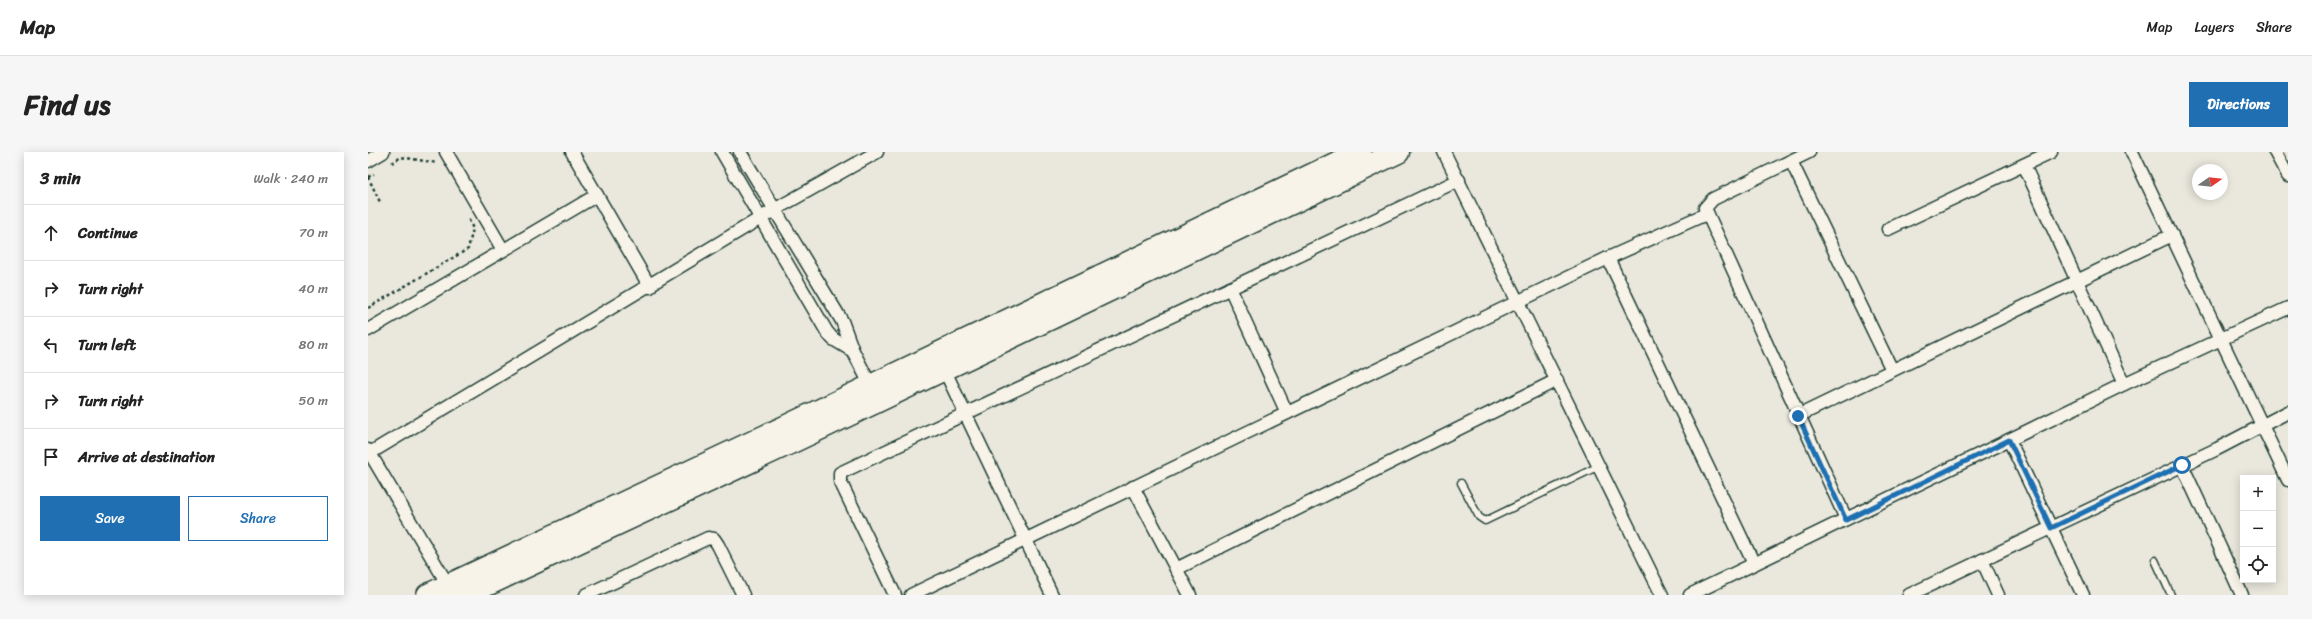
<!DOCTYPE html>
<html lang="en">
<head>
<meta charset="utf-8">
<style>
  :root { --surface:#fff; --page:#f6f6f6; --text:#222; --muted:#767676; --line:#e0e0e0; --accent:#1f6fb2 }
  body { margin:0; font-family:Sriracha,sans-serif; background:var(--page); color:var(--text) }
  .controls { position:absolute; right:12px; bottom:12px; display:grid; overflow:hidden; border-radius:0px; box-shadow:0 2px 10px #0003 }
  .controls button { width:36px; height:36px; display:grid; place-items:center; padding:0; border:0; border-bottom:1px solid var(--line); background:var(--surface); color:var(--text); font:20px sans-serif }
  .compass { position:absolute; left:1824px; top:12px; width:36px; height:36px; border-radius:50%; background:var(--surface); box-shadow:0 2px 10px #0003; rotate:76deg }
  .stop { position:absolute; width:12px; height:12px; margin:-9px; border:3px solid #1f6fb2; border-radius:50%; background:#fff }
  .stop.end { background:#1f6fb2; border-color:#fff; box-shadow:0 1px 4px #0008 }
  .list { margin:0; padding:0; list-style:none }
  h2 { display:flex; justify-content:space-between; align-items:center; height:52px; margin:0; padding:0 16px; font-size:17px }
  h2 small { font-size:13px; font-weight:400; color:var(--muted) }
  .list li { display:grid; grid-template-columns:26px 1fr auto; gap:12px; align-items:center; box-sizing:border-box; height:56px; padding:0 16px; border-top:1px solid var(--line) }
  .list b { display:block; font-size:15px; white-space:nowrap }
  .list em { font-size:13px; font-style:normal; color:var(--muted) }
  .actions { display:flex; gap:8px; padding:12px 16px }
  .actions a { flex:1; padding:9px 0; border:1px solid var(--accent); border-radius:0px; text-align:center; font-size:14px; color:var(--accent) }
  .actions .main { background:var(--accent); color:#fff }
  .icon { flex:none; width:22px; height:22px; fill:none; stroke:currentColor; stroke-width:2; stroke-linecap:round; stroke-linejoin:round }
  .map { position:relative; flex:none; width:1920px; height:443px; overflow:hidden; border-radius:0px }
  header { display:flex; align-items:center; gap:24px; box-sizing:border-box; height:56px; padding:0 20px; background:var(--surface); border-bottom:1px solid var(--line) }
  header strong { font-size:19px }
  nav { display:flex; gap:22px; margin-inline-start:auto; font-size:14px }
  .intro { display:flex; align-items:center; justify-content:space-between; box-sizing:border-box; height:96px; padding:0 24px }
  h1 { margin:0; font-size:28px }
  .button { padding:10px 18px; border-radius:0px; background:var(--accent); color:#fff; font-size:14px; font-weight:700 }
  main { display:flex; gap:24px; padding:0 24px }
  aside { flex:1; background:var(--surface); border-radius:0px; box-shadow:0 2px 10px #0003 }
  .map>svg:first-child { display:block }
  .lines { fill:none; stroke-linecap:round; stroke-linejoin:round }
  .lane-casing { stroke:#1f3d34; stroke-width:9 }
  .street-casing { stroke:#1f3d34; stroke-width:15 }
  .highway-casing { stroke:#1f3d34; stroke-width:25 }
  .path { stroke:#1f3d34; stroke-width:2.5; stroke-dasharray:3 3; stroke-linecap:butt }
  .lane { stroke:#f7f3e8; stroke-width:6 }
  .street { stroke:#f7f3e8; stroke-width:12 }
  .highway { stroke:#f7f3e8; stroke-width:22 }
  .route { stroke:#1f6fb2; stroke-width:5 }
</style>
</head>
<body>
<header>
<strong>Map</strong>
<nav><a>Map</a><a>Layers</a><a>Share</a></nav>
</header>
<div class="intro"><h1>Find us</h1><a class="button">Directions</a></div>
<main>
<aside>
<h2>3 min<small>Walk · 240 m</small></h2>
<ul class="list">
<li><svg class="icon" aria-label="ahead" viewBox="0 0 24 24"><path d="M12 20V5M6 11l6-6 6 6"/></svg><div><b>Continue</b></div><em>70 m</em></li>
<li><svg class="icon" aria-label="right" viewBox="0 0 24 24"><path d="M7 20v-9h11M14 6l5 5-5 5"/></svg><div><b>Turn right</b></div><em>40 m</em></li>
<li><svg class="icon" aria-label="left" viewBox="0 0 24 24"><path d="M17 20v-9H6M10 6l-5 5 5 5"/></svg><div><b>Turn left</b></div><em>80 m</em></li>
<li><svg class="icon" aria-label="right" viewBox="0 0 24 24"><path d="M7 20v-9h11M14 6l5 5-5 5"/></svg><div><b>Turn right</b></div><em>50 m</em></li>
<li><svg class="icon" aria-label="arrive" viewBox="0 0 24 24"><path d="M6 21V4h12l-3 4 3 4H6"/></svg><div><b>Arrive at destination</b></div></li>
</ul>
<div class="actions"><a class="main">Save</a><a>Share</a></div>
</aside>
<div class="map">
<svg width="1920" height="443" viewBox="0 0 1920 443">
  <rect width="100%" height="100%" fill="#eae8dd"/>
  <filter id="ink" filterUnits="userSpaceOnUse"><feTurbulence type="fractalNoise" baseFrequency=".025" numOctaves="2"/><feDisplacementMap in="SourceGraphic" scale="8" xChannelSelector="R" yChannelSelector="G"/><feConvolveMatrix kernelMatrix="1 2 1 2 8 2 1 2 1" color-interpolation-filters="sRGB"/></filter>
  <g filter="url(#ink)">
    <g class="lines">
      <!-- lane casing -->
      <g class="lane-casing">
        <g id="lane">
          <path d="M1093 331 1111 365 1117 369 1231 314"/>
          <path d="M1787 408 1803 443"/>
        </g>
      </g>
      <!-- street casing -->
      <g class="street-casing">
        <g id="street">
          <path d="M78 0 135 98"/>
          <path d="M204 0 282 135"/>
          <path d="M354 0 459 180 465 187 485 199"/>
          <path d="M372 0 474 169 485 199 505 238"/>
          <path d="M1076 0 1294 443"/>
          <path d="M1441 0 1345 47 1337 56 1478 367"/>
          <path d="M1764 0 1920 328"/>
          <path d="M1907 0 1920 24"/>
          <path d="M0 9 15 0"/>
          <path d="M1423 9 1524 218"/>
          <path d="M1656 13 1756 232"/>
          <path d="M1520 77 1683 0"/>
          <path d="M1240 106 1338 62"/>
          <path d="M862 136 919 261"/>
          <path d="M0 178 229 43"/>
          <path d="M576 217 684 443"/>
          <path d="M1430 264 1804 83"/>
          <path d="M1641 288 1715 443"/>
          <path d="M0 298 86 443"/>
          <path d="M2 301 406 58 509 0"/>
          <path d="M1814 313 1874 443"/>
          <path d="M765 335 822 443"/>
          <path d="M1614 408 1630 443"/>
          <path d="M808 417 1189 228"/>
          <path d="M218 443 340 386 346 387 350 393 375 443"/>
          <path d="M527 443 472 329V321L1091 28"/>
          <path d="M543 443 1240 106 1386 412"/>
          <path d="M1322 443 1756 232 1920 156"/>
          <path d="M1541 443 1849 297 1920 260"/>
        </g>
      </g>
      <!-- highway casing -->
      <g class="highway-casing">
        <g id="highway">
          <path d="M60 443 419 274 992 0"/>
          <path d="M97 443 426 289 1030 0"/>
        </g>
      </g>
      <!-- path -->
      <g class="path">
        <path d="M24 11 33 5 69 11"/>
        <path d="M0 25 6 22"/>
        <path d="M0 25 12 50"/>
        <path d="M0 156 100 97 105 77 100 66"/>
      </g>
      <!-- lane -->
      <use href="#lane" class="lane"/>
      <!-- street -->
      <use href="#street" class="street"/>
      <!-- highway -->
      <use href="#highway" class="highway"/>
    </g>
  </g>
  <g class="lines" filter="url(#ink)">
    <!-- route -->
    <path class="route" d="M1430 264 1478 368 1641 288 1683 376 1814 313"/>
  </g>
</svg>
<div class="controls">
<button>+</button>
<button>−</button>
<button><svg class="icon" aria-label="locate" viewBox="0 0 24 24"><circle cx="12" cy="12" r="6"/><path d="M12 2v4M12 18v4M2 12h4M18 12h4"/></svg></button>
</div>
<svg class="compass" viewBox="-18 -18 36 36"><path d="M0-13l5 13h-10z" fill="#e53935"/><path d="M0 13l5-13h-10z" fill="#767676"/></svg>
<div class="stop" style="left:1814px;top:313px"></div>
<div class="stop end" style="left:1430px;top:264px"></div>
</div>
</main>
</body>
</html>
